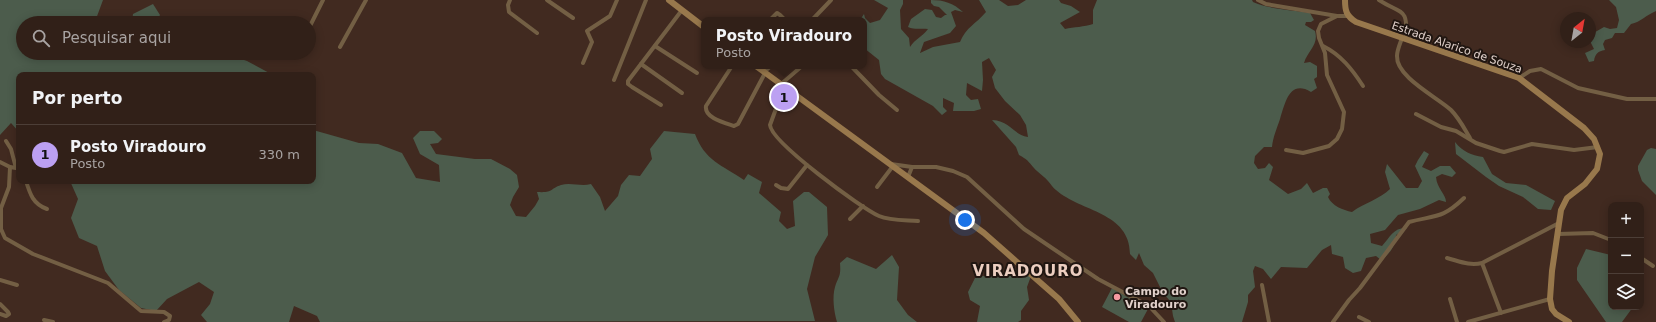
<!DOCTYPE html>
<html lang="pt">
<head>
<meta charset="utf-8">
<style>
  :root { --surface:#312018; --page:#392821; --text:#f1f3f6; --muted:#a8a3a2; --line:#4c3e37; --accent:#bca0f2 }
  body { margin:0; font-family:"DejaVu Sans",sans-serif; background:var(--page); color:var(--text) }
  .controls { position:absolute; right:12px; bottom:12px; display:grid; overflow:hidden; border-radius:8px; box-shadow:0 2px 10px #0003 }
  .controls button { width:36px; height:36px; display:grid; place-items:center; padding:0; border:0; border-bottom:1px solid var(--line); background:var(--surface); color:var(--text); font:20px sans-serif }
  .compass { position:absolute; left:1560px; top:12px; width:36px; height:36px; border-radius:50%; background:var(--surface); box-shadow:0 2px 10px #0003; rotate:31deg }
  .you { position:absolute; left:965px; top:220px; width:14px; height:14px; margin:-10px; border:3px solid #fff; border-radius:50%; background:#1a73e8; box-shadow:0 0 0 6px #1a73e833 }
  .badge { display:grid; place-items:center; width:26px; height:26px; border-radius:50%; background:var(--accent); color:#111; font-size:13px; font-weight:700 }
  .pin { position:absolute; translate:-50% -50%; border:2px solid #fff; box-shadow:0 1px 4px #0006 }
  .popup { position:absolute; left:701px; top:17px; width:166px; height:52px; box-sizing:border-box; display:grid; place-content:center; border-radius:8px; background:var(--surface); filter:drop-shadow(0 1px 3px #0005); font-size:13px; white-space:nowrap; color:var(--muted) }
  .popup b { font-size:15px; color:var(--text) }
  .popup::after { content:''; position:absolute; left:50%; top:100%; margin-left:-8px; border:8px solid transparent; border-top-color:var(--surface) }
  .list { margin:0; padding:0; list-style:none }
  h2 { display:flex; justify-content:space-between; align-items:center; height:52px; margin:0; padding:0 16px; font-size:17px }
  h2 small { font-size:13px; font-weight:400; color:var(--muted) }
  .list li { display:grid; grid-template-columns:26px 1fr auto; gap:12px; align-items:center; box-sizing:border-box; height:60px; padding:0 16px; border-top:1px solid var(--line) }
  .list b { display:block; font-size:15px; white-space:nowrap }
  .list p { margin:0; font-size:13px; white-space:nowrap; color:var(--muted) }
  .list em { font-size:13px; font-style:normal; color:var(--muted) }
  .icon { flex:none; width:22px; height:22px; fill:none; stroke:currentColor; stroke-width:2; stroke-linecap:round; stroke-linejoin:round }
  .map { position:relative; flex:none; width:1656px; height:322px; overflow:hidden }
  .search { position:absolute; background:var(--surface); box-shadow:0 2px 10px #0003; left:16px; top:16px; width:300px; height:44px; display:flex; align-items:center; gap:10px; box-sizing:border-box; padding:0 14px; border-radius:22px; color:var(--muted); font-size:15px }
  .panel { position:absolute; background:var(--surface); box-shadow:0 2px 10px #0003; left:16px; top:72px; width:300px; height:112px; border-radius:8px }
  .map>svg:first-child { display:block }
  .green { fill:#4c5c4c }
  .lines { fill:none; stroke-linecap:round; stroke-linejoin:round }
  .street { stroke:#735f44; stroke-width:4 }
  .secondary { stroke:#98784c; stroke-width:6 }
  .poi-dot { fill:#f49aa1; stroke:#201611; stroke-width:1.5 }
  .labels { text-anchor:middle; stroke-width:4; stroke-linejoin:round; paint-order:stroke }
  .street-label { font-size:11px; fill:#e0d0ca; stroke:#201611 }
  .poi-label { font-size:11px; font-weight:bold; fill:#e0d0ca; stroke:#201611; text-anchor:start }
  .district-label { font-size:15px; font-weight:bold; letter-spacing:1px; fill:#eccec0; stroke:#201611 }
</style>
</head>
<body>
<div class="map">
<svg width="1656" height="322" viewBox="0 0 1656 322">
  <rect width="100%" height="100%" fill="#412a20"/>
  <!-- green -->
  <g class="green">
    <path d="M0 0H103L96 19 97 23H23V53H224L247 61 273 75H19V132L11 123 0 135Z"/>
    <path d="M874 0H903V4L900 10 901 29 909 38 910 47C915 39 923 36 928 29 921 28 915 30 908 27L911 19 925 9 932 10 936 17 941 18 945 15H947L939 7 934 6 931 3V0C944 0 953 3 963 12L955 10 951 12 956 26 950 33 924 42 920 53 933 47 960 42C966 27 976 24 986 12L979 0H999L1008 6 1018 5 1026 0H1059L1061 3 1071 6 1080 12 1060 23 1065 29C1074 27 1084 27 1093 24V10L1097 0H1252L1253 2C1268 9 1293 10 1310 13L1314 20 1311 22H1306L1305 25 1315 31C1319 45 1308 50 1304 63L1310 62 1317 66V77L1314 79 1317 88 1311 92C1289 79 1285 104 1280 119 1277 128 1273 137 1272 147H1264L1255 156 1254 163 1258 169 1265 168 1269 163 1273 167 1269 180 1288 194 1301 189 1307 183 1313 193 1323 188H1327L1330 194 1328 197C1332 206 1343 210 1352 212 1364 203 1380 199 1390 189L1385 172 1387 164 1406 188H1418L1422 181 1415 166 1418 160 1424 151 1429 154 1422 167 1431 171 1440 166H1450L1456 173 1452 177 1442 174 1436 177C1437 189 1446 194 1446 202L1439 200 1420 209 1398 215 1385 230 1370 234 1371 243 1382 246C1390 237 1394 227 1407 228L1396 235C1396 245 1390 254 1381 260L1376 256 1366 258 1361 271 1353 273 1345 268 1343 257 1332 254 1331 245 1322 250 1307 268 1281 267 1271 279 1263 269 1255 266 1253 271 1255 287 1248 295V302L1242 322H1175L1173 316 1171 302 1163 293 1153 273 1144 265 1139 253 1136 260 1130 254C1130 212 1081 212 1056 190 1053 188 1051 184 1048 181 1045 177 1040 174 1037 171 1028 162 1030 161 1019 155L1016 147 992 120C1011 121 1012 134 1028 137L1026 125 1020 115 1005 101 995 88 992 77 996 70 989 58 982 62 983 80 982 91 967 83 966 95 971 100 978 99 981 109 974 111H953L954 103 943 98V107L947 111 942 115 933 106 885 79 881 74 879 60 864 48V20H860L864 14 865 18 870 23 880 20 888 8Z"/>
    <path d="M1609 0H1656V11C1646 15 1641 22 1631 24L1624 33H1615L1612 38 1605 40 1603 44 1605 50C1598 51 1595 54 1594 61L1589 62 1585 53 1594 49 1590 41V35L1604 27 1610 29 1617 28 1619 20 1616 7Z"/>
    <path d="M153 4 160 15 155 23H132L133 14Z"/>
    <path d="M175 17 191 23H172Z"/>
    <path d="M313 130 359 143 378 144 402 153 416 178 440 182 439 165 420 154 413 138 420 131H434L442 139 438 143 430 144 436 154 475 159H491L510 169 517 175 519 187 513 197 510 205 516 216 526 217 535 206 539 199 537 192C554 193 549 189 561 185 571 182 581 187 591 184L600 197 605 211 618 196 621 185 629 175 640 176 652 159 650 149 664 131 695 134C705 161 722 165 744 180L748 174 762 182 759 193 781 212 779 221 787 229 795 226 793 201 804 192H809L827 207 828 235 815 257 807 289 815 321 320 322 317 316 294 306 289 322H207L201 315 210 304 214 292 199 282 167 299 156 311 141 308 119 290 105 271 97 246 79 238 71 218 78 199 70 181H313Z"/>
    <path d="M1455 142C1463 152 1471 155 1483 157L1492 174 1506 183 1526 185 1555 201 1551 210 1538 209 1523 197 1499 186 1486 177 1456 154Z"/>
    <path d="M1651 148 1656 149V195L1642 181 1638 170V166L1647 150Z"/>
    <path d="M1586 249 1611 255V307H1633L1622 322H1606L1577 280V268Z"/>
    <path d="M892 255 899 267 897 300 908 315 917 322H837C834 312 832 297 835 287 839 275 841 277 840 263L847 257 876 269Z"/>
    <path d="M1019 266 1031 276 1027 287 1029 300 1021 311V320L1018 322H977L980 306 970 300 968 292 975 278 983 276H1007Z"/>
    <path d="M1112 288 1148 309 1141 322H1129L1102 307Z"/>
  </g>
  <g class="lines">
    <!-- street -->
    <g class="street">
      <path d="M510 0 508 5 509 12 537 33"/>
      <path d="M547 0 573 18"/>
      <path d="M1258 0 1266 4 1337 16H1348"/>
      <path d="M1379 0C1402 15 1408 6 1406 39"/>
      <path d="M770 20 777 13 780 15 785 20"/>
      <path d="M812 20 831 0"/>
      <path d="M309 28 323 0"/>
      <path d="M1402 38C1400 44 1397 50 1397 56 1396 77 1437 97 1451 110 1459 118 1464 128 1470 138"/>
      <path d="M655 46 697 73"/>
      <path d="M1323 46C1341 55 1352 69 1363 86"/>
      <path d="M340 47 366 0"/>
      <path d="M583 63 592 42 587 31 610 16 617 0"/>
      <path d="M641 64 682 93"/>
      <path d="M732 66 706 106C704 118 725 123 734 126L738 124 765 73"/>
      <path d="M851 66 879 95 897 110"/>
      <path d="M764 72 771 66"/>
      <path d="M1519 78 1530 71 1541 69 1578 88 1627 99H1656"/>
      <path d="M614 80 646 0"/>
      <path d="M780 85 802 66"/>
      <path d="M784 87 770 125C771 142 861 208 879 216 890 221 906 220 918 221"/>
      <path d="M661 105 632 87 628 84V81L682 10"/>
      <path d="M1416 114 1441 127 1456 131 1476 143 1500 151 1504 152 1532 144 1574 150 1598 147"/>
      <path d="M1286 150 1303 153 1329 146 1337 139 1342 129 1344 112 1327 75 1325 53 1319 38 1318 31 1321 24 1337 16"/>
      <path d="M0 162 10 167 16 168 11 149 6 141"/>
      <path d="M891 164 912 167H936L953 171 967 177 1024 229 1098 279 1149 306 1164 322"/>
      <path d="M10 167 9 187 1 208V229L5 238 33 254 108 283 141 311 164 312 170 316 169 320 164 322"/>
      <path d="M908 177 912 167"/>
      <path d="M26 181C30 194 33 204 47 209"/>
      <path d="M776 185 781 188 788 189 807 165"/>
      <path d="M877 187 893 166"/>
      <path d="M850 219 863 206"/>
      <path d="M1558 234 1593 233 1611 240"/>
      <path d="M1447 258C1459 261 1469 266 1482 263L1559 223"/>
      <path d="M1641 258 1653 266"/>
      <path d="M1482 263 1501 313"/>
      <path d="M0 280 17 285"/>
      <path d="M1262 285 1269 322"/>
      <path d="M1450 299 1457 322"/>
      <path d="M0 304 8 312 9 314 6 316 0 314"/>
      <path d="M1359 317 1369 322"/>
      <path d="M44 320 53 322"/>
      <path d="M1333 322 1349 300 1360 288 1409 222C1436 215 1442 219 1464 198"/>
      <path d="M1468 322 1550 299"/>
    </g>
    <!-- secondary -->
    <g class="secondary">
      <path d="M669 0 704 27"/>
      <path d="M1345 0C1345 10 1346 16 1356 22L1519 78 1584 128 1594 139 1600 154 1597 169 1585 184 1567 198 1561 210 1552 271 1550 299 1552 309 1556 314 1569 322"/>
      <path d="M756 66 984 233 1059 299 1078 322"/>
    </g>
  </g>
  <!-- markers -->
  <circle class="poi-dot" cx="1117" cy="297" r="4"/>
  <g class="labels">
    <!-- street labels -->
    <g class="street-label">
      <text transform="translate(1457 47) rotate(19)" y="4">Estrada Alarico de Souza</text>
    </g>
    <!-- poi labels -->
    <g class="poi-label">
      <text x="1125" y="295">Campo do<tspan x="1125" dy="13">Viradouro</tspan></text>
    </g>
    <!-- district labels -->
    <g class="district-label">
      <text x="1028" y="276">VIRADOURO</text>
    </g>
  </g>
</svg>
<div class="controls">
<button>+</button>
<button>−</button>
<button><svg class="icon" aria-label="layers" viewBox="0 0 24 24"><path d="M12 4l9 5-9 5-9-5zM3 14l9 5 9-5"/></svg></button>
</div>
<svg class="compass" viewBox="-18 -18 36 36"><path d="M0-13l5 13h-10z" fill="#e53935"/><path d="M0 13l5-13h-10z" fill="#a8a3a2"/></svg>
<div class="you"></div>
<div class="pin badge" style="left:784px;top:97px">1</div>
<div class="popup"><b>Posto Viradouro</b>Posto</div>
<div class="search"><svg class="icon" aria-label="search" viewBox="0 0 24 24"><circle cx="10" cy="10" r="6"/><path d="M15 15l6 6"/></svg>Pesquisar aqui</div>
<section class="panel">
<h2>Por perto<small></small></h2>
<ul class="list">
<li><span class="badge">1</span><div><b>Posto Viradouro</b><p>Posto</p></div><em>330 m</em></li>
</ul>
</section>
</div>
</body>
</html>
